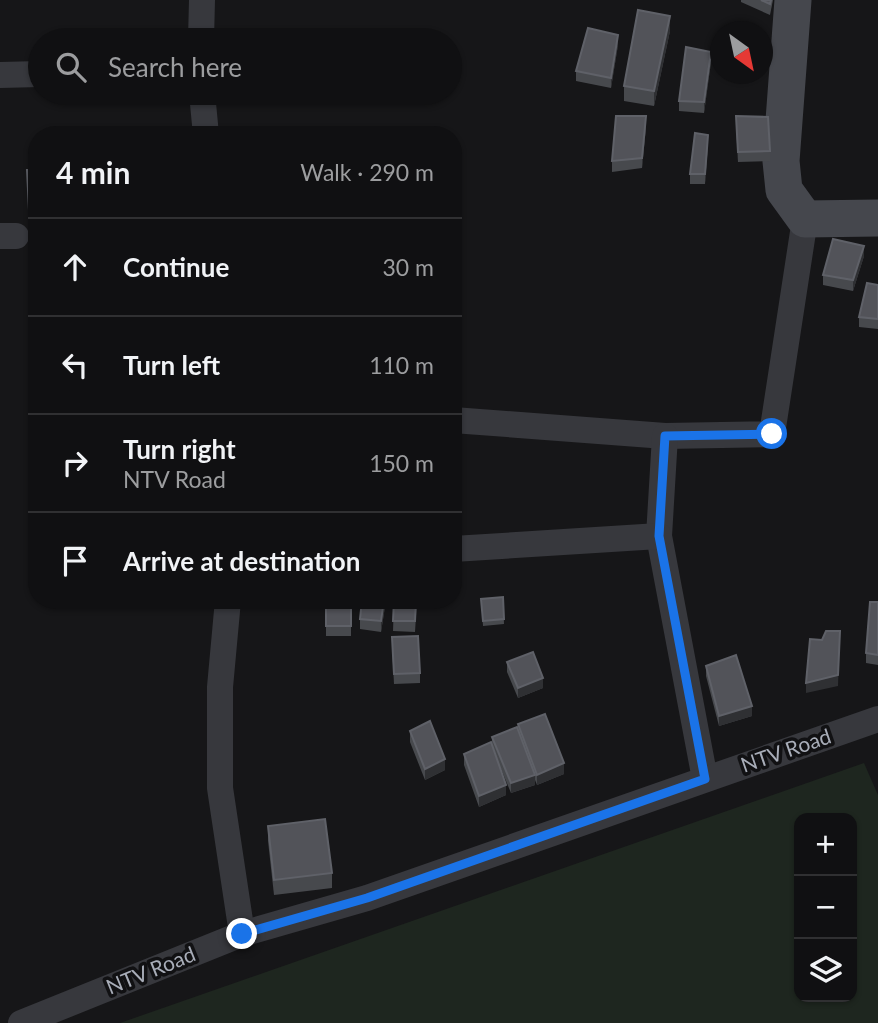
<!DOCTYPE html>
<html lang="en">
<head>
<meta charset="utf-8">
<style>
  :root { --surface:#101012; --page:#19191b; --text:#f1f3f6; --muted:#9c9d9f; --line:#303032 }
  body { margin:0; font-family:Lato,sans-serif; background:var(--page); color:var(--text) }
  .controls { position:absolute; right:21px; bottom:21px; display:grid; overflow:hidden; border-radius:14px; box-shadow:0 2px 5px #0004 }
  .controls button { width:63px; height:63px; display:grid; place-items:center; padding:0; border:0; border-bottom:2px solid var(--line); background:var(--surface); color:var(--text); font:35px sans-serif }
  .compass { position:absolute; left:710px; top:21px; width:63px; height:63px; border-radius:50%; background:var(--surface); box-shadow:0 2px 5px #0004; rotate:147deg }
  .stop { position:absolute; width:21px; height:21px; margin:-16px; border:5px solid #1a73e8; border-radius:50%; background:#fff }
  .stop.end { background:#1a73e8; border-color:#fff; box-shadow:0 2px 7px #0008 }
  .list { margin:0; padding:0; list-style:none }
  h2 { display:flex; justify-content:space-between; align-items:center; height:91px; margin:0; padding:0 28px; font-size:30px }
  h2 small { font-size:23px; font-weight:400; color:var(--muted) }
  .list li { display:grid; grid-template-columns:46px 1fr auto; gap:21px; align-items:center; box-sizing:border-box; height:98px; padding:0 28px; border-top:2px solid var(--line) }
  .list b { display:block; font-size:26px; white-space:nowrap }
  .list p { margin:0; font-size:23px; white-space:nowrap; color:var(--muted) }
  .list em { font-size:23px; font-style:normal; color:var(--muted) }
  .icon { flex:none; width:38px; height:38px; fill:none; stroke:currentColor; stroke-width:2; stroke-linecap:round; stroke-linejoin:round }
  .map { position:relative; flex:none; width:878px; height:1023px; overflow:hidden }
  .search { position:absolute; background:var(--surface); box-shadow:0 2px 5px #0004; left:28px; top:28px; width:434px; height:77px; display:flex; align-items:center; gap:18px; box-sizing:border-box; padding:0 24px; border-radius:38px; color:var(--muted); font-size:26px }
  .panel { position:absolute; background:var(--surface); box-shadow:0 2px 5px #0004; left:28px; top:126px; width:434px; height:483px; border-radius:28px }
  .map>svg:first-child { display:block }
  .green { fill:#1e261f; fill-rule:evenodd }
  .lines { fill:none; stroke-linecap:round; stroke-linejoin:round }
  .street { stroke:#37383d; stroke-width:26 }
  .secondary { stroke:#45474d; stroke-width:37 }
  .wall { fill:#47494d }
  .shaded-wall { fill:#2f3033 }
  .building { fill:#525359; stroke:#5f6168; stroke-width:2 }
  .route { stroke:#1a73e8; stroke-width:9 }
  .labels { text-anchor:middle; stroke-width:7; stroke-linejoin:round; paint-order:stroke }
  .street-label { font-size:21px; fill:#a8adb8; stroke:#111113 }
</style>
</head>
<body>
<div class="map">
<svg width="878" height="1023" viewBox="0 0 878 1023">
  <rect width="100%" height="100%" fill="#161618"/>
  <!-- green -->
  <path class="green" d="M864 763 878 795V1023H120ZM799 818H852V997H799Z"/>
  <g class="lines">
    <!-- street -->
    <g class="street">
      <path d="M201 40 202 0"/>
      <path d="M0 75 40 74"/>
      <path d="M202 93 206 135"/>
      <path d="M0 236H16"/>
      <path d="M453 420 665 436 772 434 805 219"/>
      <path d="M665 436 659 536 705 779"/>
      <path d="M453 549 659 536"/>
      <path d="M228 600 220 687V788L242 934"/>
      <path d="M21 1023 242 934 367 898 878 719"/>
    </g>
    <!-- secondary -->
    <path class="secondary" d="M793 0 781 161 784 190 805 219 878 218"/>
  </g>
  <!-- wall -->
  <g class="wall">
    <path d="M741 0H773L770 15 741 2Z"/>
    <path d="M670 31 654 106 624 101V86Z"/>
    <path d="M618 45 611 88 576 81V71Z"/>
    <path d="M711 62 704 113 679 111V101Z"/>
    <path d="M646 127 642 168 612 172V161Z"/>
    <path d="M736 127 770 151V161L738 162Z"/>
    <path d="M708 145 705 184H690V174Z"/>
    <path d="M27 170H37V220H29Z"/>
    <path d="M864 256 853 291 823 285V275Z"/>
    <path d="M878 285V329L859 327V317Z"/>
    <path d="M503 597 504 624 483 626 481 599Z"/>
    <rect x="326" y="600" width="25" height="36"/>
    <path d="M386 600 381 632 360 629V619Z"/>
    <path d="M394 600H417L415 632 393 631Z"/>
    <path d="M878 602V665L866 663V653Z"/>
    <path d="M392 647 420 673V683L394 684Z"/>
    <path d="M507 662 543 688 518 698 507 672Z"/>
    <path d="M706 666 752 716 719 726 706 676Z"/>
    <path d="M518 724 564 774 537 785 535 780V785L511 793 496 757 506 795 479 807 464 765V754L492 746V737L518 730Z"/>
    <path d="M410 731 445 770 425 780 410 742Z"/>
    <path d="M268 826 332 873V888L274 895 268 841Z"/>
  </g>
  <!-- shaded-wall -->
  <g class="shaded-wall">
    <path d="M670 16V31L654 106V91Z"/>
    <path d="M618 35V45L611 88V78Z"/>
    <path d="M711 52V62L704 113V102Z"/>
    <path d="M646 116V127L642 168V158Z"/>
    <path d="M708 135V145L705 184V174Z"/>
    <path d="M864 246V256L853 291V280Z"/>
    <path d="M384 600H386L381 632V621Z"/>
    <path d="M840 631 838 686 806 693V683Z"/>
    <path d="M543 678V688L518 698V688Z"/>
    <path d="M752 706V716L719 726V716Z"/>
    <path d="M445 759V770L425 780V769Z"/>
    <path d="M564 763V774L537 785V775Z"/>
    <path d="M535 775V785L511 793V783Z"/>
    <path d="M506 785V795L479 807V796Z"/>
  </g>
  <!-- building -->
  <g class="building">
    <path d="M761 0H771L770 4Z"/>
    <path d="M638 10 670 16 654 91 624 86Z"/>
    <path d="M588 28 618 35 611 78 576 71Z"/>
    <path d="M686 47 711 52 704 102 679 101Z"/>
    <path d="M616 116H646L642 158 612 161Z"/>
    <path d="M736 116 768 117 770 151 738 152Z"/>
    <path d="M695 133 708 135 705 174H690Z"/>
    <path d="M27 170H37V209L29 210Z"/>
    <path d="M833 239 864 246 853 280 823 275Z"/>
    <path d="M867 283 878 285V319L859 317Z"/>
    <path d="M503 597 504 619 483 621 481 599Z"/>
    <rect x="326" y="600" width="25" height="26"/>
    <path d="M362 600H384L381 621 360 619Z"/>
    <path d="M394 600H416L415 621H393Z"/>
    <path d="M870 602H878V655L866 653Z"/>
    <path d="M826 631H840L838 675 806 683 810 639 822 640Z"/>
    <path d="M418 636 420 673 394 674 392 637Z"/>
    <path d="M533 652 543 678 518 688 507 662Z"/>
    <path d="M736 655 752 706 719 716 706 666Z"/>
    <path d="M545 714 564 763 537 775 518 724Z"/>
    <path d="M430 721 445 759 425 769 410 731Z"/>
    <path d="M517 727 535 775 511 783 492 737Z"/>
    <path d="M491 742 506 785 479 796 464 754Z"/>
    <path d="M325 819 332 873 274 880 268 826Z"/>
  </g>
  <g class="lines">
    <!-- route -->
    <path class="route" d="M242 934 367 898 705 779 659 536 665 436 772 434"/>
  </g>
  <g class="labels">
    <!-- street labels -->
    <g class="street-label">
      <text transform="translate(786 751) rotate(-19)" y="7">NTV Road</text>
      <text transform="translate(151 971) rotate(-22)" y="7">NTV Road</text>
    </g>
  </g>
</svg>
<div class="controls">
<button>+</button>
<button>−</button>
<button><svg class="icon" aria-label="layers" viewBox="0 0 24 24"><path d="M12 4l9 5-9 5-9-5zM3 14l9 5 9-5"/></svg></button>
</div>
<svg class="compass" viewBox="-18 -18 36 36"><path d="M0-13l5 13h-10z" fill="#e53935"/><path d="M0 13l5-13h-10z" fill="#9c9d9f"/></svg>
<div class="stop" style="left:772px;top:434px"></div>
<div class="stop end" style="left:242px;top:934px"></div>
<div class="search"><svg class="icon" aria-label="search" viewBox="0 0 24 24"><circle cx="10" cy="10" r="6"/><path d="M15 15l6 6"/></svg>Search here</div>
<section class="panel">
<h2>4 min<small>Walk · 290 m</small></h2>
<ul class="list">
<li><svg class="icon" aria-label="ahead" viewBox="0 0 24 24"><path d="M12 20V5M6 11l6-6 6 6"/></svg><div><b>Continue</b></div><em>30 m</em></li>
<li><svg class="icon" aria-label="left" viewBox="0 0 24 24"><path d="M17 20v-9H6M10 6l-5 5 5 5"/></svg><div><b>Turn left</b></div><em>110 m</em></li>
<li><svg class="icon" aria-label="right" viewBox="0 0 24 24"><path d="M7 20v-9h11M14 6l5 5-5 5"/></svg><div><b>Turn right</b><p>NTV Road</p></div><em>150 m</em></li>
<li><svg class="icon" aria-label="arrive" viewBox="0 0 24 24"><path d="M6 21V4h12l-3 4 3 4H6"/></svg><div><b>Arrive at destination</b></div></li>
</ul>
</section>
</div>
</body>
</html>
